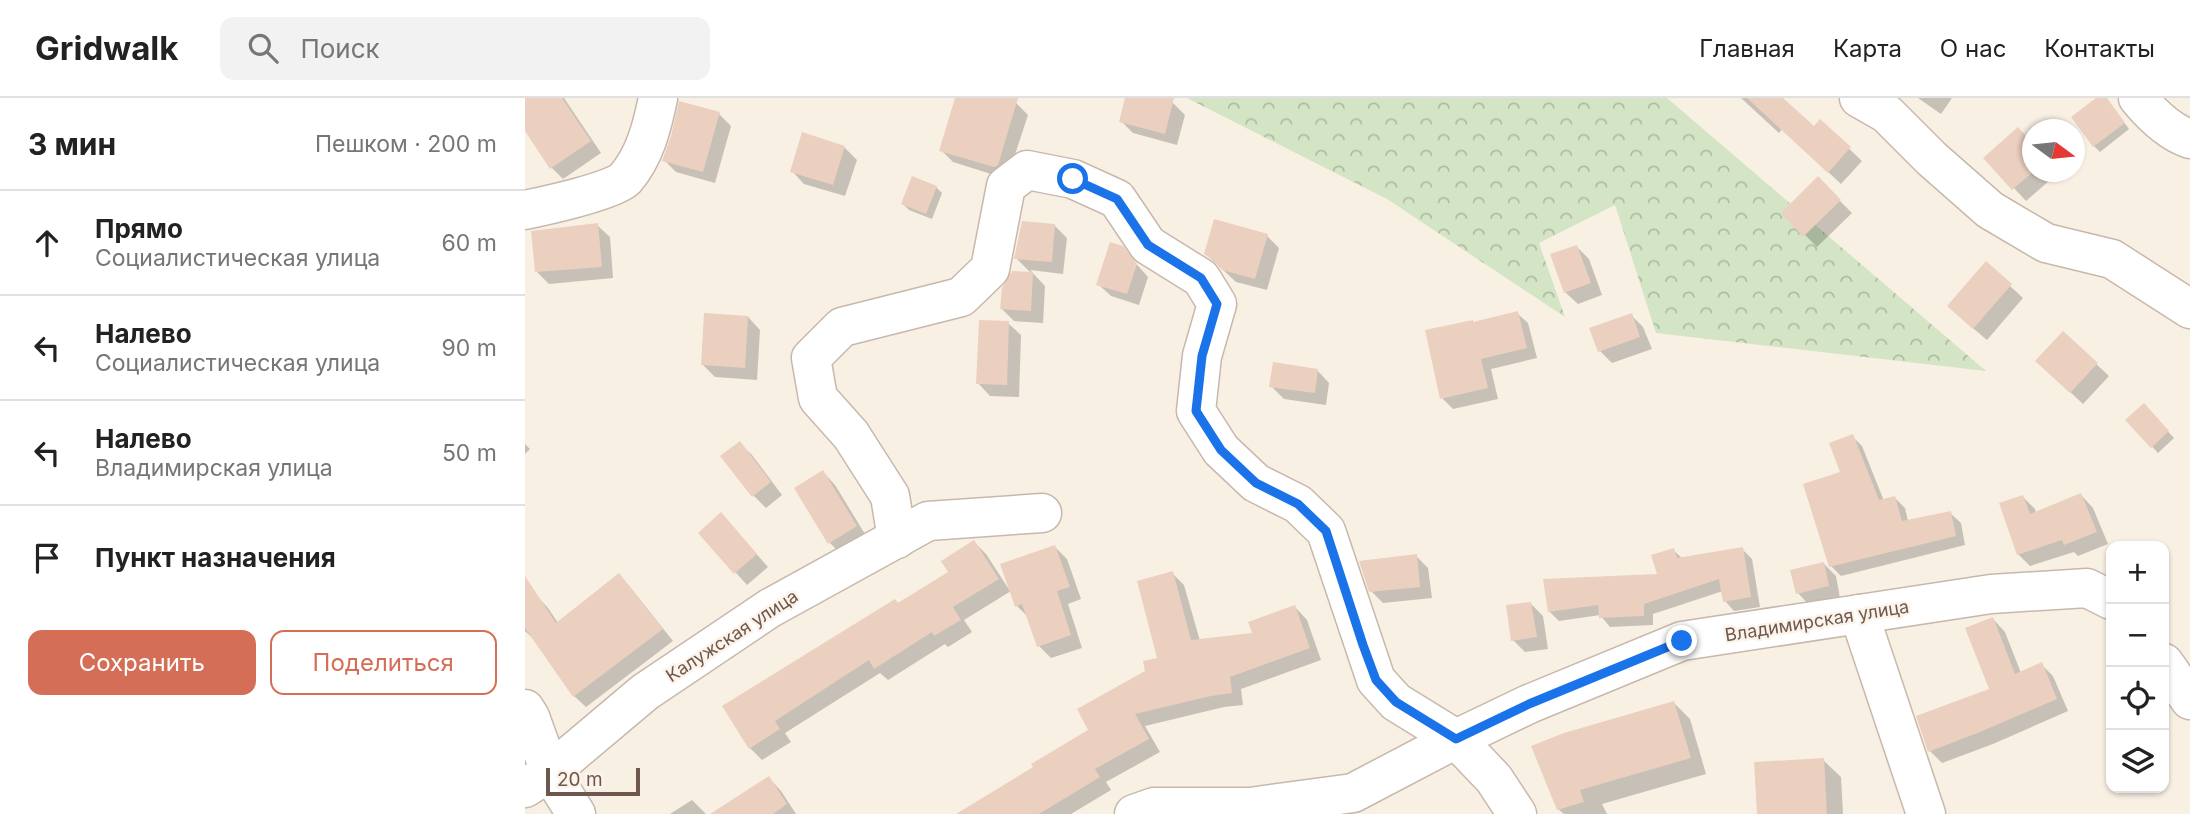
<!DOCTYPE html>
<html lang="ru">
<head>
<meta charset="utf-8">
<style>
  :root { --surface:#fff; --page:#f2f2f2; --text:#222; --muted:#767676; --line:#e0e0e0; --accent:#d56e57 }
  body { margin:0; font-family:Inter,sans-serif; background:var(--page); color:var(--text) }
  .controls { position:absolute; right:21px; bottom:21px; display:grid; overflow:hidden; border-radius:14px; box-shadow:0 2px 5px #0004 }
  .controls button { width:63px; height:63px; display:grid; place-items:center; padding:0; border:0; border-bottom:2px solid var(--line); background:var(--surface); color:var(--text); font:35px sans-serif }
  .compass { position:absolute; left:1497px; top:21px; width:63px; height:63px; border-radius:50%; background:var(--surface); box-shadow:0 2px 5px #0004; rotate:105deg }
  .scale { position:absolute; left:21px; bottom:18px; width:94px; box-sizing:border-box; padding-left:7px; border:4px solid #6e574d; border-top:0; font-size:19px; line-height:24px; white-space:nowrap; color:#6e574d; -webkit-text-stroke:5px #fcf4ea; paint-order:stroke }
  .stop { position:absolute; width:21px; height:21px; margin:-16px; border:5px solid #1a73e8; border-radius:50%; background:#fff }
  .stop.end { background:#1a73e8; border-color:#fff; box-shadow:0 2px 7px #0008 }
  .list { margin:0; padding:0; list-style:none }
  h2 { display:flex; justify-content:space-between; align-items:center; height:91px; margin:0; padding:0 28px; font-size:30px }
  h2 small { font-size:23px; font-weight:400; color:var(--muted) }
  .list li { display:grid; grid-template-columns:46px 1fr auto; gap:21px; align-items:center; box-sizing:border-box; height:105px; padding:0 28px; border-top:2px solid var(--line) }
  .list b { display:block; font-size:26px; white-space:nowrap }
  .list p { margin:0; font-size:23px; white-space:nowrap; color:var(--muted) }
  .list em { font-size:23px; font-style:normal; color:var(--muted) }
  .actions { display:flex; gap:14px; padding:21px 28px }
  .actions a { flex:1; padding:16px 0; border:2px solid var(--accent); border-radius:14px; text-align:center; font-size:24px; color:var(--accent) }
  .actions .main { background:var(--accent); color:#fff }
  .icon { flex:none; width:38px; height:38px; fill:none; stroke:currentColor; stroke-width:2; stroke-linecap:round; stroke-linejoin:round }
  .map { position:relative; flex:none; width:1665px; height:716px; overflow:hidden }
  header { display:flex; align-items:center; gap:42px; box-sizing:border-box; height:98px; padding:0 35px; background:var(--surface); border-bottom:2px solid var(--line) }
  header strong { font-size:33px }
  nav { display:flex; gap:38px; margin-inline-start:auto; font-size:24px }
  .search { width:490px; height:63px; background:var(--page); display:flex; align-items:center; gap:18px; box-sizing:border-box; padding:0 24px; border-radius:14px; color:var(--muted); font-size:26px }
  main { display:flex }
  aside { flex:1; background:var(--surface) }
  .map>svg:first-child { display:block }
  .forest { fill:url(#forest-crowns) }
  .shadow { fill:#0003 }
  .building { fill:#ebcfbf }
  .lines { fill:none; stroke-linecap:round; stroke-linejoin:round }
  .minor-casing { stroke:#c8b8ac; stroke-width:41 }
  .minor { stroke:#fff; stroke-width:38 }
  .route { stroke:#1a73e8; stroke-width:9 }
  .labels { text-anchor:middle; stroke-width:5; stroke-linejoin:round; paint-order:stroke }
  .street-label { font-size:18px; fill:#6e574d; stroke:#fcf4ea }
</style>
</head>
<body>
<header>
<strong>Gridwalk</strong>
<div class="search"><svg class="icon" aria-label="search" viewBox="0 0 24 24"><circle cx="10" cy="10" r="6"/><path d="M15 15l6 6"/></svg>Поиск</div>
<nav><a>Главная</a><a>Карта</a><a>О нас</a><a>Контакты</a></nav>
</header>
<main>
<aside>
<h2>3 мин<small>Пешком · 200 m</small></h2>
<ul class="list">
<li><svg class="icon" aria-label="ahead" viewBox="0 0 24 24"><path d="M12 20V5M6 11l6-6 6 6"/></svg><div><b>Прямо</b><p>Социалистическая улица</p></div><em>60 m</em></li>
<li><svg class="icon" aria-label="left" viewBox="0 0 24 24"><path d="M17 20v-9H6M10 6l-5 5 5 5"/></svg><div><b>Налево</b><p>Социалистическая улица</p></div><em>90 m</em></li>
<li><svg class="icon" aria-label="left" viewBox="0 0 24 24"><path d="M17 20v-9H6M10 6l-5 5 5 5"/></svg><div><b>Налево</b><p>Владимирская улица</p></div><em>50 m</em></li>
<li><svg class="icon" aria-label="arrive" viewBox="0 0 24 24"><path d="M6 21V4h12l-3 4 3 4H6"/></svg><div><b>Пункт назначения</b></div></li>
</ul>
<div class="actions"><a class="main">Сохранить</a><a>Поделиться</a></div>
</aside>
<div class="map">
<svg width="1665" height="716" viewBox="0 0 1665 716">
  <defs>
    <pattern id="forest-crowns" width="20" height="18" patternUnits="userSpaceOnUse" patternTransform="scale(1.75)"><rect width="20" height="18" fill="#d3e5c4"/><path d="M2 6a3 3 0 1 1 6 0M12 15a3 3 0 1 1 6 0" fill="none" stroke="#afbca1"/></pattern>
  </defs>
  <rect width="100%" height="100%" fill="#f9f0e4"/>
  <!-- forest -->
  <path class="forest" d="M662 0H1142L1461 273 1131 235 1090 107 1014 145 1040 219 862 101Z"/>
  <!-- shadow -->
  <g class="shadow">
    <path d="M0 0H39L76 55 38 81 27 70 0 32Z"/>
    <path d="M432 0H476L491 5 503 17 482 81 428 64 416 52Z"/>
    <path d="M602 0H629L648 5 660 17 652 47 608 35 596 23Z"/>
    <path d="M1216 0H1256L1289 30 1295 23 1337 63 1316 86 1257 31 1254 35Z"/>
    <path d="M1393 0H1427L1416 16Z"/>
    <path d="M1574 0H1580L1583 3 1604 31 1575 54 1569 48Z"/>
    <path d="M194 16 206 28 190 85 151 74 139 62Z"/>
    <path d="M319 49 332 62 320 98 279 86 267 73Z"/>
    <path d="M1461 60 1507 74 1533 75 1501 103Z"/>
    <path d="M1293 81 1327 115 1292 149 1258 115Z"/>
    <path d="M411 89 417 95 407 121 384 112 378 106Z"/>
    <path d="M72 127 85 139 88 180 24 186 12 174Z"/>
    <path d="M530 128 542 140 538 176 505 172 520 188 518 225 489 223 477 211 506 175 491 160Z"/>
    <path d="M742 138 754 150 742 192 711 184 681 156Z"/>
    <path d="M1052 149 1064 161 1077 197 1053 206 1040 194Z"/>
    <path d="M597 150 623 179 614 207 586 198 573 186Z"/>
    <path d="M1461 166 1498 200 1462 242 1436 220Z"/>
    <path d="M992 215 1003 225 1012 260 966 271 973 301 928 311 917 300 949 226Z"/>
    <path d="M1106 217 1118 229 1127 251 1087 265 1075 253Z"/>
    <path d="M223 219 235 232 232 282 190 279 178 267Z"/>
    <path d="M483 225 496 237 494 299 465 298 453 285Z"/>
    <path d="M1571 266 1584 278 1558 306 1525 275Z"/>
    <path d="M792 272 804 285 801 307 759 301 746 288Z"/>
    <path d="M1619 308 1649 340 1633 355 1603 322Z"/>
    <path d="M1327 338 1337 348 1359 403 1370 400 1380 410 1383 423 1425 415 1436 425 1440 447 1316 478 1306 468 1318 375Z"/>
    <path d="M214 345 227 357 257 397 241 410 229 398 198 358Z"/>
    <path d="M0 346 5 351 0 356Z"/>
    <path d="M298 374 310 387 343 441 317 457 305 445Z"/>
    <path d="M1556 397 1568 410 1583 446 1553 458 1549 454 1505 468 1493 456 1498 399 1510 411 1511 415Z"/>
    <path d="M208 429 243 469 222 487 175 435Z"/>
    <path d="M449 444 461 456 485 493 530 449 542 461 556 501 543 506 557 550 526 560 514 548 504 520 492 508 486 493 439 522 447 534 423 549 420 546 363 582 355 575 260 635 266 644 237 662 225 650 199 609 425 474Z"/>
    <path d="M1217 451 1227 461 1235 509 1209 513 1200 503 1198 493 1128 516V527L1085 529 1075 517 1034 523 1024 513 1134 478 1148 452 1158 461Z"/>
    <path d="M891 458 903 470 907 500 858 505 846 493Z"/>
    <path d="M1299 466 1311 478 1315 500 1285 508 1273 495Z"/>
    <path d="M647 475 659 487 675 543 730 536 770 509 782 522 796 562 716 591 718 607 699 609 620 628 635 654 581 684 586 692 546 716H443L566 632 635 561Z"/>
    <path d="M94 478 105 489 148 543 61 609 49 598 12 544 0 533V506L12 498 23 510 33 525Z"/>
    <path d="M1006 506 1018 518 1023 551 1000 554 988 542Z"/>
    <path d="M1468 521 1480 534 1496 575 1516 566 1528 578 1543 613 1468 646 1417 665 1405 653 1466 592Z"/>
    <path d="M1149 605 1165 621 1181 676 1077 706 1082 716H1039L1033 711Z"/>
    <path d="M1298 662 1316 679 1318 716H1234Z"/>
    <path d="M244 680 256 693 271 716H218Z"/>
    <path d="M167 702 181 716H145Z"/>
  </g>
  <!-- building -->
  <g class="building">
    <path d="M0 0H37L66 43 25 71 0 33Z"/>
    <path d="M430 0H493L473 67 469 69 414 53Z"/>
    <path d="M600 0H649L640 36 594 24Z"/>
    <path d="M1222 0H1258L1289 28 1295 21 1326 49 1303 75Z"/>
    <path d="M1571 0H1582L1600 25 1568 49 1546 19Z"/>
    <path d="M154 3 195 14 178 74 137 63 146 38Z"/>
    <path d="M1493 29 1508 46V74L1487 92 1458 60Z"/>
    <path d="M277 34 320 48 308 87 265 74Z"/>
    <path d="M387 78 412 88 401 116 376 106Z"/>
    <path d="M1293 78 1316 102 1278 139 1256 115Z"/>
    <path d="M689 121 743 136 730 181 697 172 688 162 679 156Z"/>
    <path d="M497 123 530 126 527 164 489 161Z"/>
    <path d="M73 125 77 169 10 174 6 133Z"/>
    <path d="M585 144 598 148 612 166 602 196 571 187Z"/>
    <path d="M1052 147 1066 185 1039 195 1025 156Z"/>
    <path d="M1461 163 1487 186 1448 231 1422 208Z"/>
    <path d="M487 173 508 174 506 213 475 211 477 190Z"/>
    <path d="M993 213 1002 250 956 261 963 290 915 301 900 232 948 222V224Z"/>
    <path d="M179 215 223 218 220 270 176 267Z"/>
    <path d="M1107 215 1115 239 1073 254 1064 230Z"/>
    <path d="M454 222 484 223 482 287 451 286Z"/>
    <path d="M1538 233 1573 265 1545 295 1510 263Z"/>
    <path d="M748 264 793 271 790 295 744 289Z"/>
    <path d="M1619 305 1644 333 1626 350 1600 322Z"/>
    <path d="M1328 336 1354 402 1370 398 1377 423 1426 413 1431 438 1304 469 1278 386 1315 374 1304 345Z"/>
    <path d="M215 343 246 384 227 399 195 358Z"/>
    <path d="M298 372 332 428 303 446 269 390Z"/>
    <path d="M1556 395 1572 434 1539 447 1537 442 1492 457 1474 405 1498 397 1505 416Z"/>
    <path d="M196 414 232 456 209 476 173 435Z"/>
    <path d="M449 442 474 481 428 509 436 522 409 538 407 534 349 571 344 562 250 623 255 631 224 651 197 608 370 501 373 505 423 474 416 463Z"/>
    <path d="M530 447 545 489 532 493 546 537 512 549 497 506 490 509 475 466Z"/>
    <path d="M1218 449 1226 499 1198 504 1194 481 1119 506V518L1074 520 1073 507 1023 514 1018 481 1132 476 1126 457 1149 450 1152 460Z"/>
    <path d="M892 456 895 489 844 494 834 463Z"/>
    <path d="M1299 464 1304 488 1271 496 1265 472Z"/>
    <path d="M648 473 666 542 727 535 723 524 770 507 785 550 705 579 707 595 686 598 610 616 624 641 570 671 575 679 514 716H431L508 669 506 666 563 632 552 611 620 573 618 563 632 560 612 483Z"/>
    <path d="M94 475 138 531 48 599 0 530V478L31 525Z"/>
    <path d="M1006 504 1012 539 986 543 981 507Z"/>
    <path d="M1468 519 1490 576 1517 564 1532 601 1455 634 1403 654 1391 618 1464 591 1440 530Z"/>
    <path d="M1149 603 1166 660 1055 692 1059 704 1032 712 1006 648 1039 635Z"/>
    <path d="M1299 660 1302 716H1232L1229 664Z"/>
    <path d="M244 678 262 706 248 716H185Z"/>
  </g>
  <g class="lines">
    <!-- minor casing -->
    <g class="minor-casing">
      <g id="minor">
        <path d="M1334 0 1362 16 1407 61 1465 112 1521 145 1587 161 1665 211"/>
        <path d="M1613 0C1627 17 1644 34 1665 41"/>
        <path d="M0 112C19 108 89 93 100 81 120 58 127 29 133 0"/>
        <path d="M372 441 365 398 326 337 293 300 286 260 317 229 436 199 465 171 481 88 502 72 548 81 592 101 623 147 676 180 692 206 677 258 671 313 696 352 731 385 773 406 801 433 851 582 871 604 931 641 969 681 992 716"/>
        <path d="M1334 516 1401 716"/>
        <path d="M1639 565 1665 602"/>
        <path d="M0 611 5 619 25 674 51 716"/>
        <path d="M0 690 25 674 120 594 245 510 403 423 517 415"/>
        <path d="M609 716 629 709H725L828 695 931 641 1004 606 1157 543 1466 496 1562 490 1586 502"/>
      </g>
    </g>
    <!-- minor -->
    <use href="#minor" class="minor"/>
  </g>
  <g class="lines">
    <!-- route -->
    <path class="route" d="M548 81 592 101 623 147 676 180 692 206 677 258 671 313 696 352 731 385 773 406 801 433 838 547 851 582 871 604 931 641 1004 606 1157 543"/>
  </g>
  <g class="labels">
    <!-- street labels -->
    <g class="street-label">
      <text transform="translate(1292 523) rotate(-9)" y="6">Владимирская улица</text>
      <text transform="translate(207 538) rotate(-33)" y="6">Калужская улица</text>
    </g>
  </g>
</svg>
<div class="controls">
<button>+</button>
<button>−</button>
<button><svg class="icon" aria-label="locate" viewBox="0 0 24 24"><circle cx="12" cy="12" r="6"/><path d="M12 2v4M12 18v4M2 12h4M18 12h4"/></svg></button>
<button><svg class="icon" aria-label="layers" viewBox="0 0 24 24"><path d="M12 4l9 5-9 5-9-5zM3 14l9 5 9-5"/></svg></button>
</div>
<svg class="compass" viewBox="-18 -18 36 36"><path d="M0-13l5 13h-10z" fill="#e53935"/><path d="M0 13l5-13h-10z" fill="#767676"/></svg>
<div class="scale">20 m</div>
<div class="stop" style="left:548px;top:81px"></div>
<div class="stop end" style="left:1157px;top:543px"></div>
</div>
</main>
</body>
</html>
